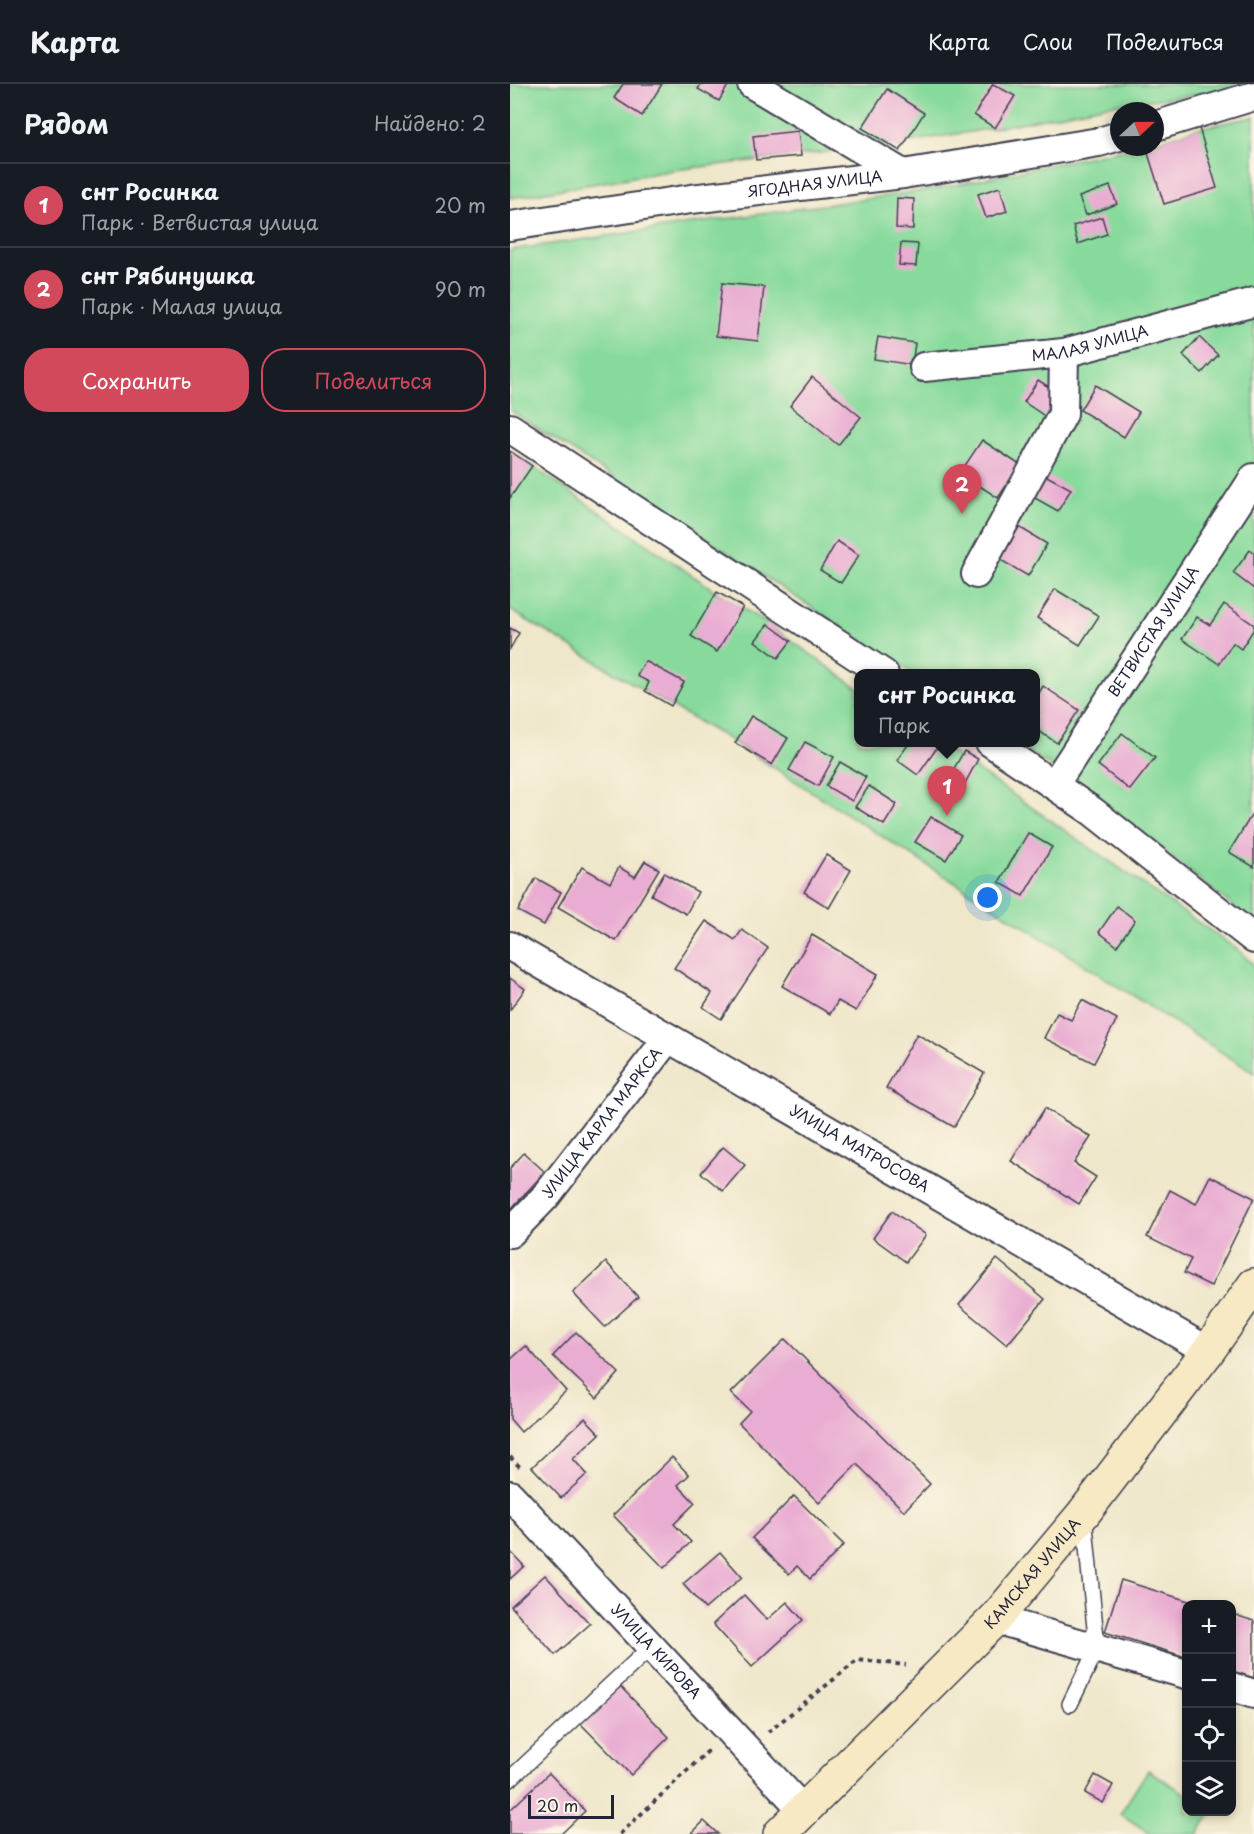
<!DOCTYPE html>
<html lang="ru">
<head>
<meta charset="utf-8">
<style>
  :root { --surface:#171b24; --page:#20242c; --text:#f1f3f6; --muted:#9ea1a6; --line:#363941; --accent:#d1495b }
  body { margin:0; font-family:"Playpen Sans",sans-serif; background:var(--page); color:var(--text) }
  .controls { position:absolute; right:18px; bottom:18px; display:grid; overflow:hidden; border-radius:12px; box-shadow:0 3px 9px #0003 }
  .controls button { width:54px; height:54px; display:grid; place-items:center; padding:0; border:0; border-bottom:2px solid var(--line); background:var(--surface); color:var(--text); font:30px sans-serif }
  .compass { position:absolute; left:600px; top:18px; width:54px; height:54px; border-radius:50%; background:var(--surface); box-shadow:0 3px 9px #0003; rotate:68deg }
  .scale { position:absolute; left:18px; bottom:15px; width:86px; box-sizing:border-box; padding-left:6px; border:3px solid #22223b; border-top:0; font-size:16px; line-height:21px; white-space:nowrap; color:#22223b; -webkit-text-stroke:4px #fcf5e5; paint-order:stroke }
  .you { position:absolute; left:478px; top:814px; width:21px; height:21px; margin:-15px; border:4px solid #fff; border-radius:50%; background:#1a73e8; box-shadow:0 0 0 9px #1a73e833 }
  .badge { display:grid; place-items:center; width:39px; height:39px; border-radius:50%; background:var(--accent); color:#fff; font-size:20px; font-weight:700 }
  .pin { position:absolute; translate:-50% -50px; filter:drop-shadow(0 2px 3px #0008) }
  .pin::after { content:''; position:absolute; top:32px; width:21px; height:18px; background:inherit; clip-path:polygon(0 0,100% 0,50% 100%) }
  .popup { position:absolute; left:344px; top:585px; width:186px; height:78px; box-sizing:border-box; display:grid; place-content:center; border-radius:12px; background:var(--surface); filter:drop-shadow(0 2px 4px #0005); font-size:20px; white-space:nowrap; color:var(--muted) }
  .popup b { font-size:22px; color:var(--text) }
  .popup::after { content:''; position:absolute; left:50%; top:100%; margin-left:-12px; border:12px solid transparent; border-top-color:var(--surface) }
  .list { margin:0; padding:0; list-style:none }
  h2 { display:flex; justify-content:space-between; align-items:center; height:78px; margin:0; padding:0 24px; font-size:26px }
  h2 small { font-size:20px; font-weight:400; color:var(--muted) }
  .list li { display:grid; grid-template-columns:39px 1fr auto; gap:18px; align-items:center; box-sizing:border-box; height:84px; padding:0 24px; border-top:2px solid var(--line) }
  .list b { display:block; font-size:22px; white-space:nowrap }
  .list p { margin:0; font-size:20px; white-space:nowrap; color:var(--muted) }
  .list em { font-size:20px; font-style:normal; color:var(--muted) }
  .actions { display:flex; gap:12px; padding:18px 24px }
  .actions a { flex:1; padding:14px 0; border:2px solid var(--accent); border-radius:24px; text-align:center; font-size:21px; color:var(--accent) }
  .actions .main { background:var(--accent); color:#fff }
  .icon { flex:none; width:33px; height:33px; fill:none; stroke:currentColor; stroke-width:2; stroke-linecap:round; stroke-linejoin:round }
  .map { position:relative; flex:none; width:744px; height:1750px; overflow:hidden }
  header { display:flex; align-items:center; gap:36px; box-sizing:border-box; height:84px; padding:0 30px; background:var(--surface); border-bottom:2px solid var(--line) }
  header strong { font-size:28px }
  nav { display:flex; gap:33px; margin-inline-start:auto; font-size:21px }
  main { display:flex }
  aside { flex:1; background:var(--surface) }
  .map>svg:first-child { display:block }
  .green { fill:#87da9c; stroke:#547e6c; stroke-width:1.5 }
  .building { fill:#e9acd2 }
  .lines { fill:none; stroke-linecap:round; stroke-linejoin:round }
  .lane-casing { stroke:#414050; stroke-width:18 }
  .street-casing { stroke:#414050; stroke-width:32 }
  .secondary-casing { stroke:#414050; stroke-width:36 }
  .path { stroke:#414050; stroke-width:4; stroke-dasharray:4.5 4.5; stroke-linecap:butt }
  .lane { stroke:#fff; stroke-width:15 }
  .street { stroke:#fff; stroke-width:28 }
  .secondary { stroke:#f7e9c3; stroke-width:33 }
  .labels { text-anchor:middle; stroke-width:4.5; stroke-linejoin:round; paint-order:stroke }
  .street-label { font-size:15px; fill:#22223b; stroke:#fcf5e5 }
</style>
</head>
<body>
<header>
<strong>Карта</strong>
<nav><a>Карта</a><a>Слои</a><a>Поделиться</a></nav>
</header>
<main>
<aside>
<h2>Рядом<small>Найдено: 2</small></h2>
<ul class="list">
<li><span class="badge">1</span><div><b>снт Росинка</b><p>Парк · Ветвистая улица</p></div><em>20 m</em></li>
<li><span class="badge">2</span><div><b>снт Рябинушка</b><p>Парк · Малая улица</p></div><em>90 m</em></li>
</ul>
<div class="actions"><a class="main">Сохранить</a><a>Поделиться</a></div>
</aside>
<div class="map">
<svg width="744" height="1750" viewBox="0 0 744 1750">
  <rect width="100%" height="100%" fill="#fcf5e5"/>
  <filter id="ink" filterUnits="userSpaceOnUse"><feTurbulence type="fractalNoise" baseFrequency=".0167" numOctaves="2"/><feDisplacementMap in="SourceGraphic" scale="12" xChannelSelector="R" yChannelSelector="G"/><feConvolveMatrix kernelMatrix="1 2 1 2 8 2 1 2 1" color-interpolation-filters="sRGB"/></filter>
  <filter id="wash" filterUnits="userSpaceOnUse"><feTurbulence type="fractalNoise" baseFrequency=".008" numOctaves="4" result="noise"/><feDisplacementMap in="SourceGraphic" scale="24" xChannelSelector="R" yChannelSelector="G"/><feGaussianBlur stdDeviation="1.35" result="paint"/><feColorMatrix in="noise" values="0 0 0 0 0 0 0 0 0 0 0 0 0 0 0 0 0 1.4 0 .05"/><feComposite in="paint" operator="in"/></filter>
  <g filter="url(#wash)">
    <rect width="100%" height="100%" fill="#efe7ca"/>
    <!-- green -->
    <g class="green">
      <path d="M0 0H744V4L598 21 485 44 377 61 164 86 0 114Z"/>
      <path d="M744 33V839L586 712 505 659 526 658V590L402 589 0 326V166L425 105 625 63H645V58L689 44Z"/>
      <path d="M0 367 207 508 258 540 348 604V658L428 659 727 865 744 881V989L225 659 135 607 0 526Z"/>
      <path d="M638 1686 676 1710V1728H702L688 1750H641L610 1730Z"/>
    </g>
    <g id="blocks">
      <!-- building -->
      <g class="building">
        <path d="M113 0H152L132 32 104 14Z"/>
        <path d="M191 0H219L209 17 188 5Z"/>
        <path d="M483 0 505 12 485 44 464 31Z"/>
        <path d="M377 5 414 29 390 67 352 44Z"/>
        <path d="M689 44 707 104 654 120 636 63H645V58Z"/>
        <path d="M288 47 291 72 246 76 243 52Z"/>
        <path d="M600 102 607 120 576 131 569 113Z"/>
        <path d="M490 103 497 127 476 134 468 110Z"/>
        <path d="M387 114 404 115 403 145 386 144Z"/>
        <path d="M592 133 597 150 568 160 563 142Z"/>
        <path d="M391 159 408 160 406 182 389 181Z"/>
        <path d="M212 199 254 203 248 257 206 252Z"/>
        <path d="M368 253 405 259 402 281 364 275Z"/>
        <path d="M689 253 708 271 692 289 673 271Z"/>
        <path d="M302 293 351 333 328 361 280 322Z"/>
        <path d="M528 296 551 311 536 333 514 318Z"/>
        <path d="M585 301 629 328 614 353 570 326Z"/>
        <path d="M472 356 510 381 488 414 450 389Z"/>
        <path d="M0 367 22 382 0 414Z"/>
        <path d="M535 391 561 405 548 427 523 413Z"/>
        <path d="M509 443 537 460 518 492 489 475Z"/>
        <path d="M327 457 349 471 331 499 310 486Z"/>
        <path d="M740 466 744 469V505L723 489Z"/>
        <path d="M545 505 589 532 570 561 527 534Z"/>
        <path d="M207 508 233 523 207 568 181 552Z"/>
        <path d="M714 520 744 541V545L731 565 723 559 709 580 672 555 687 533 700 541Z"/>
        <path d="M258 540 281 557 268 574 245 557Z"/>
        <path d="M0 544 9 549 0 565Z"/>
        <path d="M135 577 174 598 161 622 135 607 139 598 127 592Z"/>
        <path d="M533 602 569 626 547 659 526 645V614Z"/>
        <path d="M241 632 278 654 262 681 225 659Z"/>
        <path d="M612 649 645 674 620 706 588 681Z"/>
        <path d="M295 658 324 673 308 702 279 686Z"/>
        <path d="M400 658H431L408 691 387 676Z"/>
        <path d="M454 667 468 675 453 703 438 695Z"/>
        <path d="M330 678 356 693 342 717 316 702Z"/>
        <path d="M359 702 387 720 374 741 345 723Z"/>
        <path d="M744 727V783L719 768Z"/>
        <path d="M421 733 451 751 436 776 405 758Z"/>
        <path d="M518 749 542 763 513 812 489 798Z"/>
        <path d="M316 771 341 786 319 824 294 808Z"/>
        <path d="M135 777 149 785 106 857 48 823 72 783 100 799 109 783 125 793Z"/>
        <path d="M154 789 188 808 176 830 141 811Z"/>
        <path d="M26 794 51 808 34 841 8 827Z"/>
        <path d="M607 822 625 836 607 862 589 848Z"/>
        <path d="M196 837 225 856 232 846 258 864 211 935 193 923 202 909 164 884Z"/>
        <path d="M302 851 368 890 346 927 328 917 320 930 272 902Z"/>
        <path d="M0 894 15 905 0 926Z"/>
        <path d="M572 916 607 935 584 979 534 954 547 929 561 936Z"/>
        <path d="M407 950 474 989 444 1043 376 1004Z"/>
        <path d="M535 1024 581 1053 564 1079 586 1093 569 1120 501 1077Z"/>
        <path d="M213 1063 235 1081 213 1107 191 1089Z"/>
        <path d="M14 1069 35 1088 0 1126V1084Z"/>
        <path d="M700 1092 744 1114 701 1202 674 1189 681 1175 637 1153 660 1106 686 1120Z"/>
        <path d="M382 1127 416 1151 396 1178 363 1154Z"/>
        <path d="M487 1175 535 1215 497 1261 449 1221Z"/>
        <path d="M96 1178 128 1213 95 1243 63 1209Z"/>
        <path d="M66 1248 109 1289 87 1314 43 1272Z"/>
        <path d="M275 1255 420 1400 394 1427 347 1380 309 1419 229 1339 240 1327 221 1309Z"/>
        <path d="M16 1262 56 1307 11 1348 0 1335V1276Z"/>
        <path d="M75 1334 90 1350 63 1375 77 1390 51 1414 22 1383Z"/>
        <path d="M162 1373 179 1391 168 1401 185 1419 164 1440 181 1458 154 1484 103 1431Z"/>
        <path d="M284 1412 334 1461 300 1495 287 1482 279 1490 242 1454Z"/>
        <path d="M0 1467 14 1482 0 1495Z"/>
        <path d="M210 1468 232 1493 195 1525 173 1500Z"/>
        <path d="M35 1491 80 1540 45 1571 1 1522Z"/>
        <path d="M611 1496 688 1520H676V1573L595 1548Z"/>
        <path d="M234 1511 257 1536 277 1518 293 1536 242 1583 203 1540Z"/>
        <path d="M722 1530 744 1537V1594L722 1587Z"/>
        <path d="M109 1601 159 1653 121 1691 70 1639Z"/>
        <path d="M39 1689 75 1727 51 1750H0V1726Z"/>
        <path d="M585 1691 603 1701 593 1719 575 1709Z"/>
        <path d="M194 1737 208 1750H181Z"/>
      </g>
    </g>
  </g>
  <g filter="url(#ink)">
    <use href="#blocks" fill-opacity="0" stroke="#414050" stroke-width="1.5"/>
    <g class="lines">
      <!-- lane casing -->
      <g class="lane-casing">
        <g id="lane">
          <path d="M560 1620 587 1564 574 1432"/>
          <path d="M0 1695 141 1563"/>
        </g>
      </g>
      <!-- street casing -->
      <g class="street-casing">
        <g id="street">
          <path d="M242 0 393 90"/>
          <path d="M645 42 744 12"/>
          <path id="s1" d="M0 142 181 115 393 90 589 58 609 52"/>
          <path id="s2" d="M414 283 554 269 744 218"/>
          <path d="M0 344 374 590"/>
          <path d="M466 490 553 330 554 269"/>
          <path d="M480 658 582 727 744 855"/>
          <path id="s3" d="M544 701 744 394"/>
          <path id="s4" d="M0 862 698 1267"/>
          <path id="s5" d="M0 1149 36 1112 158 954"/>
          <path id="s6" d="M0 1411 293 1726"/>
          <path d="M485 1535 676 1590"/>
          <path d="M722 1603 744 1610"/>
        </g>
      </g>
      <!-- secondary casing -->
      <g class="secondary-casing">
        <g id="secondary">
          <path id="s7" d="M270 1750 485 1535 573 1430 698 1267 744 1201"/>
        </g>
      </g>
      <!-- path -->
      <g class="path">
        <path d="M0 1373 10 1383"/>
        <path d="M258 1648 348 1576 396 1581"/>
        <path d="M110 1750 199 1666"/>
      </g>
      <!-- lane -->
      <use href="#lane" class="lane"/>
      <!-- street -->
      <use href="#street" class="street"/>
      <!-- secondary -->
      <use href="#secondary" class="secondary"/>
    </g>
  </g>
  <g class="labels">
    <!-- street labels -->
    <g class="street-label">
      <text dy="5" stroke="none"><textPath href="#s1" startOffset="308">ЯГОДНАЯ УЛИЦА</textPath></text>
      <text dy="5" stroke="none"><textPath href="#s2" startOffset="168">МАЛАЯ УЛИЦА</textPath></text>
      <text dy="5" stroke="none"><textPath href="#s3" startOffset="183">ВЕТВИСТАЯ УЛИЦА</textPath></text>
      <text dy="5" stroke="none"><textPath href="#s5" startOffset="144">УЛИЦА КАРЛА МАРКСА</textPath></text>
      <text dy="5" stroke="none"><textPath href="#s4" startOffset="404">УЛИЦА МАТРОСОВА</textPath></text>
      <text dy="5" stroke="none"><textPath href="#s7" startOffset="363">КАМСКАЯ УЛИЦА</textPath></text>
      <text dy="5" stroke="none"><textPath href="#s6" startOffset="214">УЛИЦА КИРОВА</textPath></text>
    </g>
  </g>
</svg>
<div class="controls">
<button>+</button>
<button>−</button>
<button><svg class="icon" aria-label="locate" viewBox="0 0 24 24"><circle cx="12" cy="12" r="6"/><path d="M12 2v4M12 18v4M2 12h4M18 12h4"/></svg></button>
<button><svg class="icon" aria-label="layers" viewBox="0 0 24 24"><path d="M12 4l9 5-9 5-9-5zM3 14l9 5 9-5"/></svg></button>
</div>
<svg class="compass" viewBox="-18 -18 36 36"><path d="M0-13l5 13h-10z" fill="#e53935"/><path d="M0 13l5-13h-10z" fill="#9ea1a6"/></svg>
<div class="scale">20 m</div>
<div class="you"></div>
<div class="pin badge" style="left:437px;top:732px">1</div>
<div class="popup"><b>снт Росинка</b>Парк</div>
<div class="pin badge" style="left:452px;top:430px">2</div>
</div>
</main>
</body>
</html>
